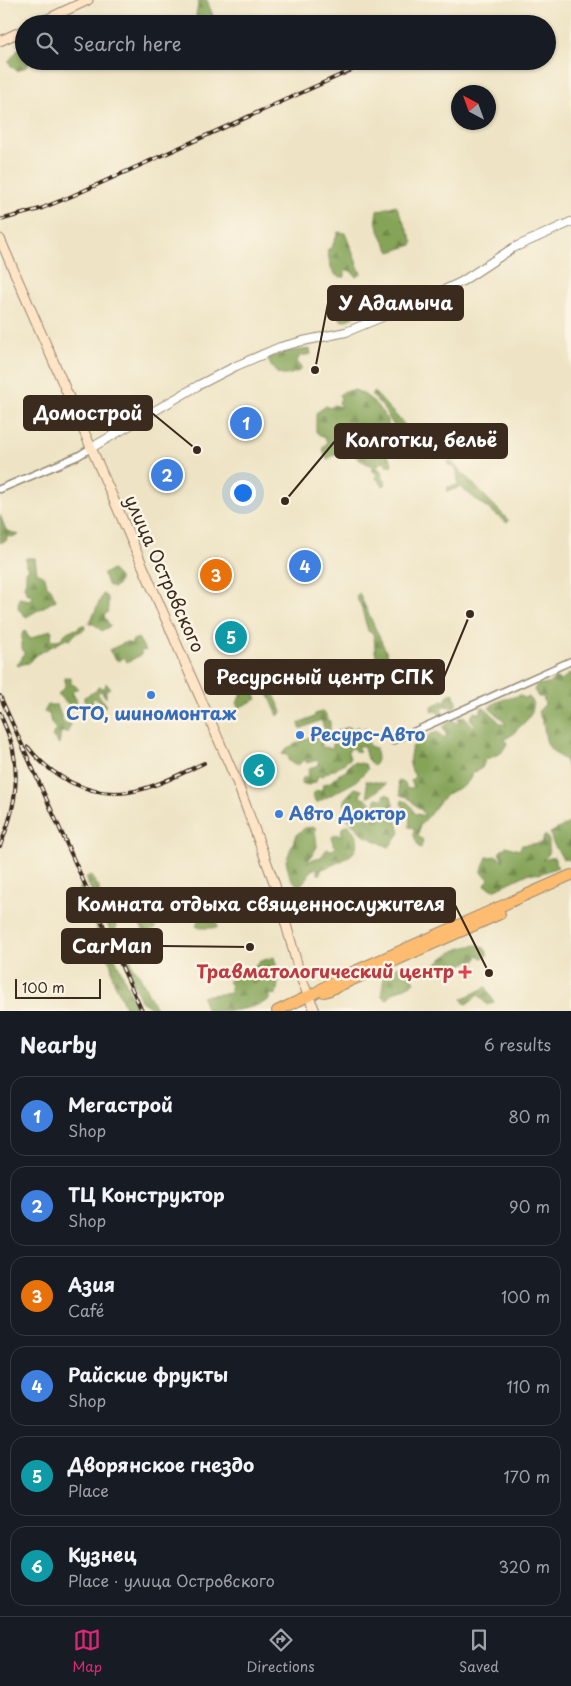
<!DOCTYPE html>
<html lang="en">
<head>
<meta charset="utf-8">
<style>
  :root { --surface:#171b24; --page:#20242c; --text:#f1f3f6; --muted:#9ea1a6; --line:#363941; --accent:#db2777 }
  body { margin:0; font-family:"Playpen Sans",sans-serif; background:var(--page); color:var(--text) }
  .compass { position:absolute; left:451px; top:85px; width:45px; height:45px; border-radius:50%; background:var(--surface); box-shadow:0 1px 4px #0004; rotate:319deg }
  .scale { position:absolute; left:15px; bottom:12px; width:86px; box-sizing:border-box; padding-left:5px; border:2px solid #3b2a1e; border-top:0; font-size:14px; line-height:18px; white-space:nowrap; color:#3b2a1e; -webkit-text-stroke:4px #fcf5e5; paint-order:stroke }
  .you { position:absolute; left:242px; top:492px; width:18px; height:18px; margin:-12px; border:4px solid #fff; border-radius:50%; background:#1a73e8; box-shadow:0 0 0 8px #1a73e833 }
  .badge { display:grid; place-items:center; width:32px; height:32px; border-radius:50%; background:var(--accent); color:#fff; font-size:16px; font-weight:700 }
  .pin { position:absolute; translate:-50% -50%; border:2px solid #fff; box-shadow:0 1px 5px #0006 }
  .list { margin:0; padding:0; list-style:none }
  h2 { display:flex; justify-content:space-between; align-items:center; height:65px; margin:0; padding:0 20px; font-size:21px }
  h2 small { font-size:16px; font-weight:400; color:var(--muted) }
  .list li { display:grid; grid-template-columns:32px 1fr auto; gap:15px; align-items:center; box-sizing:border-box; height:80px; margin:0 10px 10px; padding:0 10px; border:1px solid var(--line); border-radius:15px }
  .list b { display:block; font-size:19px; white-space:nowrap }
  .list p { margin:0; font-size:16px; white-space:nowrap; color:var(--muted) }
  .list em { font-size:16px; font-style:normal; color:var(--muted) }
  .icon { flex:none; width:28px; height:28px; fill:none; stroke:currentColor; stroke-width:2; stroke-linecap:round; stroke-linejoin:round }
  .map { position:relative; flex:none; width:571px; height:1011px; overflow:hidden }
  .search { position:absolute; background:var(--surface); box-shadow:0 1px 4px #0004; left:15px; right:15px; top:15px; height:55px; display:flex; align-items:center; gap:12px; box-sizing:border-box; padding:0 18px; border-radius:28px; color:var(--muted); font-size:19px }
  .sheet { height:605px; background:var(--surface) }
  nav { display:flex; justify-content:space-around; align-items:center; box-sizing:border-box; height:70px; border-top:1px solid var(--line); background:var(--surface); font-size:14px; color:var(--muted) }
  nav a { display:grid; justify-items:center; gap:2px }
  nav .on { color:var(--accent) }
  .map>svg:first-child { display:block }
  .forest { fill:url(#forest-firs); stroke:#60673b; fill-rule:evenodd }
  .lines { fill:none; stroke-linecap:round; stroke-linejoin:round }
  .minor-casing { stroke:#948772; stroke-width:9 }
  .tertiary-casing { stroke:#948772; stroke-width:10 }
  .secondary-casing { stroke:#948772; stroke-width:11 }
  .primary-casing { stroke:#948772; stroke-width:12 }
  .minor { stroke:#fff; stroke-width:6 }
  .tertiary { stroke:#fff; stroke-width:8 }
  .secondary { stroke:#ffe4c6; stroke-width:9 }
  .primary { stroke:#febc70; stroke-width:10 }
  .rail-casing { stroke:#3b2a1e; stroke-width:4 }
  .rail { stroke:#fcf5e5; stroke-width:2; stroke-dasharray:5.5; stroke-linecap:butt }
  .shop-dot { fill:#3f7fe0; stroke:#fcf5e5; stroke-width:2 }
  .health-dot { fill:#e0444e; stroke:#fcf5e5; stroke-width:2 }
  .labels { text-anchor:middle; stroke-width:5; stroke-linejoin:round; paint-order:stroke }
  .street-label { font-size:18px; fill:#3b2a1e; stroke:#fcf5e5 }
  .shop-label { font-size:18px; font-weight:bold; fill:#366cbe; stroke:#fcf5e5; text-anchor:start }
  .health-label { font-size:18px; font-weight:bold; fill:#be3a42; stroke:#fcf5e5; text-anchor:end }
  .leader { fill:none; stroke:#3b2a1e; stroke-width:2 }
  .callout-dot { fill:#3b2a1e; stroke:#fcf5e5; stroke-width:2 }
  .callout { fill:#3b2a1e; stroke:#3b2a1e; stroke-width:2 }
  .callout-label { font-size:19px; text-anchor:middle; font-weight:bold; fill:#fff }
</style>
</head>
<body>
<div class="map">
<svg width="571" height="1011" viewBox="0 0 571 1011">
  <defs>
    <pattern id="forest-firs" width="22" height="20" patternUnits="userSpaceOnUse" patternTransform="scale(1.25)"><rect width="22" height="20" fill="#85a458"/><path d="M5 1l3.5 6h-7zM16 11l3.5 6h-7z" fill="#6e8648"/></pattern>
  </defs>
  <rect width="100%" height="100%" fill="#fcf5e5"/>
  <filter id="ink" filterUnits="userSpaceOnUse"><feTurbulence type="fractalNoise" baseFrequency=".02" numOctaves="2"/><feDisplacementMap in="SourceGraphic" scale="10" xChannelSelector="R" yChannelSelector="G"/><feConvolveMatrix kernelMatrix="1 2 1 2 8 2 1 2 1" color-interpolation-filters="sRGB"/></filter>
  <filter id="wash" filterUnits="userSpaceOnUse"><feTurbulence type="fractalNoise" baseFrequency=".0096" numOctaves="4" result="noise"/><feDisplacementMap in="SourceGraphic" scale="20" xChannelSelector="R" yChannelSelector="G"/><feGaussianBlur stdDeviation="1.12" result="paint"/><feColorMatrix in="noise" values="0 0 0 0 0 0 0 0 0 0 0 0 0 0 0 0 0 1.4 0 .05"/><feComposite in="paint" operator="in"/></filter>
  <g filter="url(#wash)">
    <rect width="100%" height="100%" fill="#eee4c5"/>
    <!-- forest -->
    <g class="forest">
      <path d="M199 0H207L216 24H195L198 20 196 15Z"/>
      <path d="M24 46V61H29L28 66 17 71 11 66 9 61C14 55 17 49 24 46Z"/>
      <path d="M396 205 413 242 412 245 390 252C384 240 373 225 377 211Z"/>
      <path d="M338 232 345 233 361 274 356 277 351 271 345 270V277C328 278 331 262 327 250L332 247Z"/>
      <path d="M378 297H385L389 299C381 306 374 310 365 312 357 314 351 320 342 321L339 318 364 305 371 303Z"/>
      <path d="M310 349 311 354 300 356 297 361 301 367V370C284 378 275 378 268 359L284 352Z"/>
      <path d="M354 390C370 394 392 418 390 436 390 440 386 442 384 445L388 447V452L387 454 391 460 392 465 388 467 384 461 376 467 383 472 381 477 385 480 386 484 383 486 376 478 377 474 372 470 374 467 358 459 355 455 348 454 344 459 341 454 337 453 328 459 325 457 323 448 327 442 325 438 321 436 316 432V413L326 406 330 408 334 405 341 407 339 403 341 398 339 395 345 391ZM373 430 377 443 370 449 365 445V435Z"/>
      <path d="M374 392 404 424 405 429 399 431 396 430 382 406 371 394Z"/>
      <path d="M450 460 509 521 507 523 460 487 447 492 448 487 458 485 457 470 447 464Z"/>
      <path d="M0 515 6 530 19 535 11 537 6 536 7 540 0 543Z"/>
      <path d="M26 558H35L37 572 45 577 47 586 51 589 56 600 26 617 18 609 19 598 30 600 33 597 27 593 24 586 26 581V571L30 569 26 566Z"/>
      <path d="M112 570 119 577V582L116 587 112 588 107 584 103 574Z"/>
      <path d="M359 593 396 673 383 678C383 669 376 660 375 651 374 645 375 640 373 634L368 631 361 606 356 597Z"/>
      <path d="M103 594 108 598V612L104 616 110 626 102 631 94 624H89Z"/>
      <path d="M84 625 85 629 75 634 70 640 66 639 38 654 27 664 25 663 18 666 17 664 21 660 24 653 22 648V634L25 631 30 639 50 630 52 631 51 639 56 640 61 639C66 631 70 630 78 629L80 626Z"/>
      <path d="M138 638 146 651 142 650 141 655 127 662 124 657 120 661 115 659 109 650 126 642 131 644 133 640Z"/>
      <path d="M571 672V712L569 714 571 719V778L565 760C537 745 551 735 538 712L545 704 543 697H538L534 690 537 684H549L553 679 557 678 561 681Z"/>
      <path d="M65 678H71V684L74 685 78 688 72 692 77 701 75 704 76 710 62 699 58 694 65 687Z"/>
      <path d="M254 681H261L251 686 257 699 238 708 237 704 244 685Z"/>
      <path d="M268 681 282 712 278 716 263 682Z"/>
      <path d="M106 683 110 688 106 690V698L101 691 97 693 106 704 105 707 100 704 95 698 92 699 94 705 90 708 89 703 84 701V697L96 691 98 687 105 688Z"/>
      <path d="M453 693 457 702 454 708 444 706 441 708 444 714 439 715 437 711 435 712 432 711V706L438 703 441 704V700L446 701 447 696Z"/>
      <path d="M520 695 524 698 529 697C540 709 526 722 516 730L515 733 505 739 507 744 501 753 485 760 482 768C469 774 474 775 466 784 461 789 454 789 449 793 438 800 431 816 420 825L418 836 423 840 421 848H419L414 836V828L409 827C411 817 408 812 401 804L402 800C409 802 412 806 414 813L424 816 423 812 407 797 400 795 398 781 405 783 407 789 414 787 411 781 415 776C408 766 409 758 412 747L431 734 438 732 445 740 446 734 443 727 452 720 459 724 458 718 464 716 474 727 475 725 470 718 474 712 480 714 482 707C492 710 496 723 506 726L502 719 489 708C495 699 510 699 520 695Z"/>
      <path d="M48 705H57L64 724H71L67 733 61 732 59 744 52 736 56 729 51 723 49 714 44 712Z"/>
      <path d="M321 712 325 713 330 722V731L322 737V747L333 748 331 736 337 731 349 727 353 730 358 726 360 734H364V728L367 729 369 746 376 748 377 760 374 766C368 762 365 754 364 747L360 746 357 747 360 751 356 752 352 748 348 751 350 759 335 770H332L322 776H318L316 782 308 785 301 783 303 778 308 776 309 768 319 765 318 760 307 763 304 760 298 765 293 764 288 760 289 756 282 754 287 748 325 730 321 720 300 729 299 723 314 717 315 714Z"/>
      <path d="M354 762 365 764 368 769 355 782 316 803 312 795 316 791 322 790 323 784 329 783 338 775 346 771 349 765Z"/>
      <path d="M366 781H371L386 784 368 798Z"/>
      <path d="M355 788 362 790 360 797 369 801 375 806 376 798 383 799 385 794 391 796 400 833 389 847 363 835 348 819 344 799Z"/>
      <path d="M569 823 571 824V860L563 859 553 843 550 833Z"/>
      <path d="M348 824 357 836C357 841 357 848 354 852 347 859 331 866 322 869L319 875 316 868 310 871 308 877 299 887 290 877 286 861 296 835 305 828 315 827 317 847 307 863 313 859 321 857 327 849 332 850 337 847 333 844 332 837 335 834 341 836 342 828Z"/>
      <path d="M545 835 549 840V854L542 860 554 857 558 867 540 874 530 873 494 890 485 885 489 879 481 872 487 857 497 856 504 861 499 853 506 846 519 850 522 845 541 843Z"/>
      <path d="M90 875 99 887V894L105 896 103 901 110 903 115 911 116 929 110 932C107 923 104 913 98 906L99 902 94 897 95 893 91 890 85 878Z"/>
      <path d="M80 886 84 888 82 892 88 897 87 902 91 903 96 912 95 918 100 924 131 994 135 1004 134 1008 137 1011H127L113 979 111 965 102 946 101 940 97 935 96 922 91 919 88 911 91 908 86 906 84 898 79 891Z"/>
      <path d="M211 908 216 910 222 918 220 920 214 918 217 924V928H200L196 926 199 918 207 917V912Z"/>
      <path d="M147 909 159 914 161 918 157 919 153 917 155 920 153 923 156 929 145 933 138 922 145 916 143 910Z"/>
      <path d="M121 942 128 947 133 967 140 976 157 1011 141 1001 126 966V954L122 951V947L118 946 116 943Z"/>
      <path d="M478 945 484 947 487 952V956L482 958 478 955 476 961H469L457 967 452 966V971L449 973H444L435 965C447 953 461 946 478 945Z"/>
      <path d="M274 957C278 969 280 981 276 994L270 995 269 1000C247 1011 232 1011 207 1011L202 997C211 993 219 995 230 993L231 986 228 981 248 972 258 962Z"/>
      <path d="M405 965 415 982 391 994 387 1000 382 996 384 975 398 966Z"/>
      <path d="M486 987 494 1002 487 1005 481 997 478 995 470 1002 469 1001 467 1004 464 1003 462 999Z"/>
    </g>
  </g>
  <g filter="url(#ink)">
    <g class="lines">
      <!-- minor casing -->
      <g class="minor-casing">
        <g id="minor">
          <path d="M0 489 78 456 91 448"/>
          <path d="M393 741 571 661"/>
        </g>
      </g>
      <!-- tertiary casing -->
      <g class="tertiary-casing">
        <path id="tertiary" d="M91 448 199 385 236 366 280 347 303 341 346 332 416 303 461 282 513 248 571 222"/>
      </g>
      <!-- secondary casing -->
      <g class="secondary-casing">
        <g id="secondary">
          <path d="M37 24 88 0"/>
          <path d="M0 41 24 30"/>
          <path d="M0 239 237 782 275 885 301 978 315 1011"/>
        </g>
      </g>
      <!-- primary casing -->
      <g class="primary-casing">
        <g id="primary">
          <path d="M324 992 330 990 500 914"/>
          <path d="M277 1011 315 993 337 979 571 875"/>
        </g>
      </g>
      <!-- minor -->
      <use href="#minor" class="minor"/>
      <!-- tertiary -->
      <use href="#tertiary" class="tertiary"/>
      <!-- secondary -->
      <use href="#secondary" class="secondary"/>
      <!-- primary -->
      <use href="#primary" class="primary"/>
      <!-- rail casing -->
      <g class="rail-casing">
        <g id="rail">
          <path d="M0 220 40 209 72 196 354 69"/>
          <path d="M0 696 142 1011"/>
          <path d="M0 713C4 725 11 737 13 750 20 784 13 815 0 846"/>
          <path d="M28 747C51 777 90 798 129 792 155 788 180 774 204 763"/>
        </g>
      </g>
      <!-- rail -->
      <use href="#rail" class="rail"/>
    </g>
  </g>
  <!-- markers -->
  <g class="shop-dot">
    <circle cx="151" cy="695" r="5"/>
    <circle cx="300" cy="735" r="5"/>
    <circle cx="279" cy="814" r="5"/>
  </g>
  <path class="health-dot" d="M462.5 964.5h5v5h5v5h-5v5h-5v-5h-5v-5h5z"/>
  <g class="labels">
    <!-- street labels -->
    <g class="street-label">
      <text transform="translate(164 574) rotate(66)" y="6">улица Островского</text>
    </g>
    <!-- shop labels -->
    <g class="shop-label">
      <text x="151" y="720" text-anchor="middle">СТО, шиномонтаж</text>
      <text x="310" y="741">Ресурс-Авто</text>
      <text x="289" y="820">Авто Доктор</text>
    </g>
    <!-- health labels -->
    <g class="health-label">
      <text x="454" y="978">Травматологический центр</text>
    </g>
  </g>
  <!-- callouts -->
  <path class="leader" d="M315 370L328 303M197 450L152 413M285 501L335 441M470 614L444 677M489 973L455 905M250 947L162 946"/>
  <g class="callout-dot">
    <circle cx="315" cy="370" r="5"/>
    <circle cx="197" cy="450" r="5"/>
    <circle cx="285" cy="501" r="5"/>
    <circle cx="470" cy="614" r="5"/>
    <circle cx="489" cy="973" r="5"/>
    <circle cx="250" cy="947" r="5"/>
  </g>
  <g class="callout">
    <rect x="328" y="286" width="135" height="34" rx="5"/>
    <rect x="24" y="396" width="128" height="34" rx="5"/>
    <rect x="335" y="424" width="172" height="34" rx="5"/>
    <rect x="205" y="660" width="239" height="34" rx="5"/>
    <rect x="67" y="888" width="388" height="34" rx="5"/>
    <rect x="62" y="929" width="100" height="34" rx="5"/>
  </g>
  <g class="callout-label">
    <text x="396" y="310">У Адамыча</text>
    <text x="88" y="420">Домострой</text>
    <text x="421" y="447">Колготки, бельё</text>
    <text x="325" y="684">Ресурсный центр СПК</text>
    <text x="261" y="911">Комната отдыха священнослужителя</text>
    <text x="112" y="953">CarMan</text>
  </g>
</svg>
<svg class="compass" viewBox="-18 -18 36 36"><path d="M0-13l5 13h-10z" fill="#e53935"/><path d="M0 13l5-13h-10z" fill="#9ea1a6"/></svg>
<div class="scale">100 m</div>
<div class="you"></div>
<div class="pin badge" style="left:246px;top:423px;background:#3f7fe0">1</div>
<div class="pin badge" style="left:167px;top:475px;background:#3f7fe0">2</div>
<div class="pin badge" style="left:216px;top:575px;background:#e8710a">3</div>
<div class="pin badge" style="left:305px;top:566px;background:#3f7fe0">4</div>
<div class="pin badge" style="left:231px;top:637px;background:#0f9aa8">5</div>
<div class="pin badge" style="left:259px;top:770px;background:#0f9aa8">6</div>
<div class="search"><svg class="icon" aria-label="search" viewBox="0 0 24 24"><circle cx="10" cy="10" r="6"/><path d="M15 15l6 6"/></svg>Search here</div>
</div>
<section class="sheet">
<h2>Nearby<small>6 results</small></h2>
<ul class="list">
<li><span class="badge" style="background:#3f7fe0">1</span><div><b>Мегастрой</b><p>Shop</p></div><em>80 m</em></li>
<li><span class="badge" style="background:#3f7fe0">2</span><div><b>ТЦ Конструктор</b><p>Shop</p></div><em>90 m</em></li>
<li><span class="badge" style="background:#e8710a">3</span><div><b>Азия</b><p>Café</p></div><em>100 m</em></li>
<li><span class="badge" style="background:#3f7fe0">4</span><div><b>Райские фрукты</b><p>Shop</p></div><em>110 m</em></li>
<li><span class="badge" style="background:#0f9aa8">5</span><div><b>Дворянское гнездо</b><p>Place</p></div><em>170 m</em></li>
<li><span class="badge" style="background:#0f9aa8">6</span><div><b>Кузнец</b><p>Place · улица Островского</p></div><em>320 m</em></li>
</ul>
</section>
<nav>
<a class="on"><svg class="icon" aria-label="map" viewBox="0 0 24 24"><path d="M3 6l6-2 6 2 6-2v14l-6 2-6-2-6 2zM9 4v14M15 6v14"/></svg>Map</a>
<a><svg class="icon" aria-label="directions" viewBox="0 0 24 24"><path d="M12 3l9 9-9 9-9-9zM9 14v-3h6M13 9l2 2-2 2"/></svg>Directions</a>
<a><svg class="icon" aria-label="saved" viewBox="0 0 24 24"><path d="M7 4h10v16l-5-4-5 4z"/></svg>Saved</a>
</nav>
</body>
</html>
